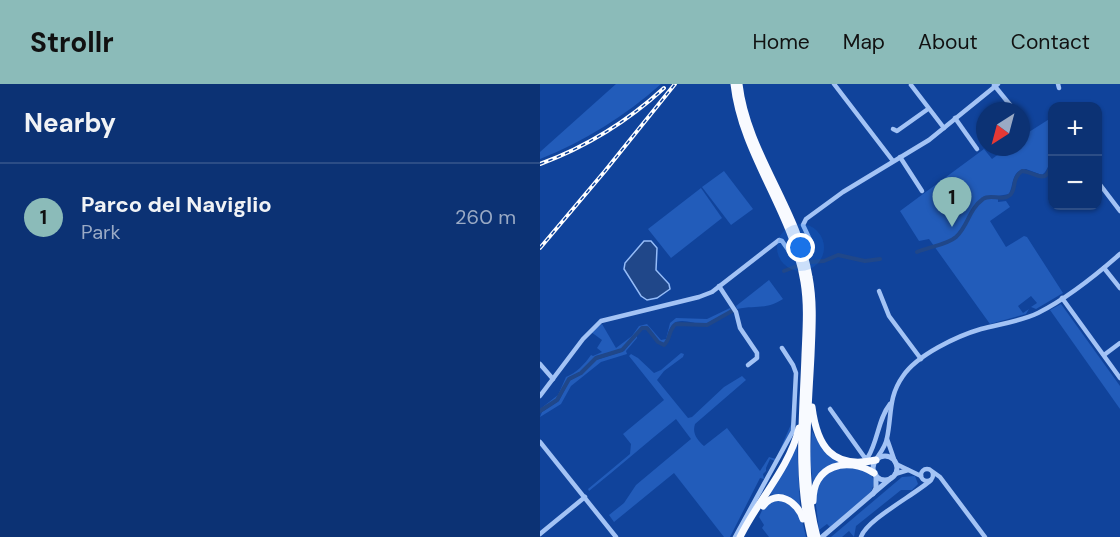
<!DOCTYPE html>
<html lang="en">
<head>
<meta charset="utf-8">
<style>
  :root { --surface:#0c3274; --page:#153a79; --text:#f1f3f6; --muted:#9aaac5; --line:#2c4d86; --accent:#8bbbb9 }
  body { margin:0; font-family:"DM Sans",sans-serif; background:var(--page); color:var(--text) }
  .controls { position:absolute; right:18px; top:18px; display:grid; overflow:hidden; border-radius:12px; box-shadow:0 2px 4px #0004 }
  .controls button { width:54px; height:54px; display:grid; place-items:center; padding:0; border:0; border-bottom:2px solid var(--line); background:var(--surface); color:var(--text); font:30px sans-serif }
  .compass { position:absolute; left:436px; top:18px; width:54px; height:54px; border-radius:50%; background:var(--surface); box-shadow:0 2px 4px #0004; rotate:216deg }
  .you { position:absolute; left:261px; top:164px; width:21px; height:21px; margin:-15px; border:4px solid #fff; border-radius:50%; background:#1a73e8; box-shadow:0 0 0 9px #1a73e833 }
  .badge { display:grid; place-items:center; width:39px; height:39px; border-radius:50%; background:var(--accent); color:#111; font-size:20px; font-weight:700 }
  .pin { position:absolute; translate:-50% -50px; filter:drop-shadow(0 2px 3px #0008) }
  .pin::after { content:''; position:absolute; top:32px; width:21px; height:18px; background:inherit; clip-path:polygon(0 0,100% 0,50% 100%) }
  .list { margin:0; padding:0; list-style:none }
  h2 { display:flex; justify-content:space-between; align-items:center; height:78px; margin:0; padding:0 24px; font-size:26px }
  h2 small { font-size:20px; font-weight:400; color:var(--muted) }
  .list li { display:grid; grid-template-columns:39px 1fr auto; gap:18px; align-items:center; box-sizing:border-box; height:108px; padding:0 24px; border-top:2px solid var(--line) }
  .list b { display:block; font-size:22px; white-space:nowrap }
  .list p { margin:0; font-size:20px; white-space:nowrap; color:var(--muted) }
  .list em { font-size:20px; font-style:normal; color:var(--muted) }
  .map { position:relative; flex:none; width:580px; height:453px; overflow:hidden }
  header { display:flex; align-items:center; gap:36px; box-sizing:border-box; height:84px; padding:0 30px; background:var(--accent); color:#111 }
  header strong { font-size:28px }
  nav { display:flex; gap:33px; margin-inline-start:auto; font-size:21px }
  main { display:flex }
  aside { flex:1; background:var(--surface) }
  .map>svg:first-child { display:block }
  .green { fill:#225cba }
  .water { fill:#204789; stroke:#95bcf8; stroke-width:1.5 }
  .lines { fill:none; stroke-linecap:round; stroke-linejoin:round }
  .canal { stroke:#204789; stroke-width:4 }
  .minor { stroke:#a3c3f5; stroke-width:4.5 }
  .tertiary { stroke:#a3c3f5; stroke-width:5 }
  .trunk { stroke:#f8faff; stroke-width:7 }
  .rail-casing { stroke:#fff; stroke-width:4 }
  .rail { stroke:#10439b; stroke-width:1.5; stroke-dasharray:4.5; stroke-linecap:butt }
</style>
</head>
<body>
<header>
<strong>Strollr</strong>
<nav><a>Home</a><a>Map</a><a>About</a><a>Contact</a></nav>
</header>
<main>
<aside>
<h2>Nearby<small></small></h2>
<ul class="list">
<li><span class="badge">1</span><div><b>Parco del Naviglio</b><p>Park</p></div><em>260 m</em></li>
</ul>
</aside>
<div class="map">
<svg width="580" height="453" viewBox="0 0 580 453">
  <rect width="100%" height="100%" fill="#10439b"/>
  <!-- green -->
  <g class="green">
    <path d="M76 0H121C85 32 45 57 0 75V68Z"/>
    <path d="M511 34C515 47 514 83 502 91L486 85C471 86 474 100 469 110L458 112V118L466 117 470 123 450 137 466 163 484 152 487 153 523 209 496 225 491 223 497 219 491 212 478 222 483 229 489 225 486 230 450 240 389 155 379 157 360 127 444 65 452 75 468 63H481V53Z"/>
    <path d="M184 87 213 125 191 141 162 103Z"/>
    <path d="M161 104 182 134 131 174 108 145Z"/>
    <path d="M229 196 243 215C226 226 217 221 197 225L196 222Z"/>
    <path d="M521 220 580 302V325L510 226Z"/>
    <path d="M190 224 191 226C184 231 175 239 166 240 155 241 140 232 132 241 128 246 127 254 125 259L119 258 108 243H101L83 265 56 272 40 288 29 293 17 315 0 325 18 311 26 293C36 289 45 280 51 271L53 272 62 268 57 264 62 256 51 248 62 240 76 264 92 252 99 242 107 240 121 256 126 255 130 239 136 234 167 235Z"/>
    <path d="M97 251V254L86 267 87 270 61 278 31 302 21 320 0 333 2 328 19 317 29 297 42 290 56 276 84 267Z"/>
    <path d="M141 269 144 270 143 273 124 287 117 296 148 334 152 333 184 303 202 292 206 296 155 340C152 349 157 356 164 362L187 344 220 387 229 373 236 375 252 338 253 342 235 377 230 375 226 384V387L223 390 224 395 220 394 190 453H184L134 389 74 438 69 431 84 419 96 401 151 355 136 335C106 359 79 383 49 407L48 405 90 370 91 360 83 350 124 316 89 272 91 270 98 274 114 289 121 286Z"/>
    <path d="M272 347 283 366 300 378 273 401 270 374Z"/>
    <path d="M257 359 260 422 250 414 229 410Z"/>
    <path d="M297 383C312 384 343 383 331 408L290 443 287 440 279 446 275 413 282 394Z"/>
    <path d="M375 392 378 400 372 406H361L316 442 314 453 309 447 302 453H291L362 393Z"/>
    <path d="M230 417H248L262 436 266 453H229L222 444 224 441 219 433 224 422Z"/>
  </g>
  <!-- water -->
  <path class="water" d="M104 157H111L117 164 116 186 129 200 130 205 117 214 107 216 101 212 84 185 85 179Z"/>
  <g class="lines">
    <!-- canal -->
    <g class="canal">
      <path d="M377 168C388 163 407 161 416 153 428 142 429 125 443 115 451 109 462 118 470 111 477 105 471 95 482 87 499 89 508 104 512 74"/>
      <path d="M271 178 284 177 298 171 325 177 340 175"/>
      <path d="M244 187 257 182"/>
      <path d="M0 327 17 316 29 295 41 289 56 274 82 266 102 244H107L118 258 124 261C131 255 128 246 136 240L167 241 192 227"/>
    </g>
    <!-- minor -->
    <g class="minor">
      <path d="M294 0 353 77"/>
      <path d="M518 0 519 4"/>
      <path d="M371 1 404 44"/>
      <path d="M454 1 475 27"/>
      <path d="M415 34 437 65"/>
      <path d="M481 34 484 38"/>
      <path d="M353 45 357 47 388 25"/>
      <path d="M360 73 382 107"/>
      <path d="M558 98 580 127"/>
      <path d="M267 166 271 158 263 141 266 135 303 108 389 56 458 0"/>
      <path d="M564 184 580 204"/>
      <path d="M179 202 196 228 200 244 217 269V274L208 281"/>
      <path d="M339 207 349 232 381 275"/>
      <path d="M522 214 580 294"/>
      <path d="M564 271 580 259"/>
      <path d="M0 280 13 295"/>
      <path d="M0 312 43 255 61 237 159 213 172 208 239 156 242 157 249 167 254 169"/>
      <path d="M290 325 325 374 328 373C338 357 338 335 350 320"/>
      <path d="M347 355 355 378"/>
      <path d="M0 358 76 453"/>
      <path d="M337 374C341 368 346 361 347 354 352 331 348 313 363 292 377 271 417 252 441 245 460 240 479 238 498 229 528 214 555 192 580 170"/>
      <path d="M356 380 381 392"/>
      <circle cx="387" cy="391" r="6"/>
      <path d="M393 388 400 393 445 453"/>
      <path d="M355 390 368 386"/>
      <path d="M0 450 45 413"/>
      <path d="M195 453 253 347 256 289 253 281 242 264"/>
      <path d="M321 453C326 436 376 410 391 396"/>
    </g>
    <!-- tertiary -->
    <g class="tertiary">
      <circle cx="345" cy="384" r="12"/>
      <path d="M333 410 336 404V391"/>
      <path d="M282 453 351 394"/>
    </g>
    <!-- trunk -->
    <g class="trunk">
      <path d="M194 0C202 71 253 128 264 198 268 222 266 246 265 271 263 332 256 393 271 453"/>
      <path d="M199 0C207 69 258 125 269 193 274 219 272 245 271 271 268 332 261 393 277 453"/>
      <path d="M272 323C277 362 292 386 336 376"/>
      <path d="M273 417C273 381 307 372 334 389"/>
      <path d="M223 422C237 404 258 418 263 435"/>
      <path d="M200 453C218 416 249 385 259 344"/>
    </g>
    <!-- rail casing -->
    <g class="rail-casing">
      <g id="rail">
        <path d="M0 80C46 63 88 37 124 4"/>
        <path d="M0 164 65 87 135 0"/>
      </g>
    </g>
    <!-- rail -->
    <use href="#rail" class="rail"/>
  </g>
</svg>
<div class="controls">
<button>+</button>
<button>−</button>
</div>
<svg class="compass" viewBox="-18 -18 36 36"><path d="M0-13l5 13h-10z" fill="#e53935"/><path d="M0 13l5-13h-10z" fill="#9aaac5"/></svg>
<div class="you"></div>
<div class="pin badge" style="left:412px;top:143px">1</div>
</div>
</main>
</body>
</html>
